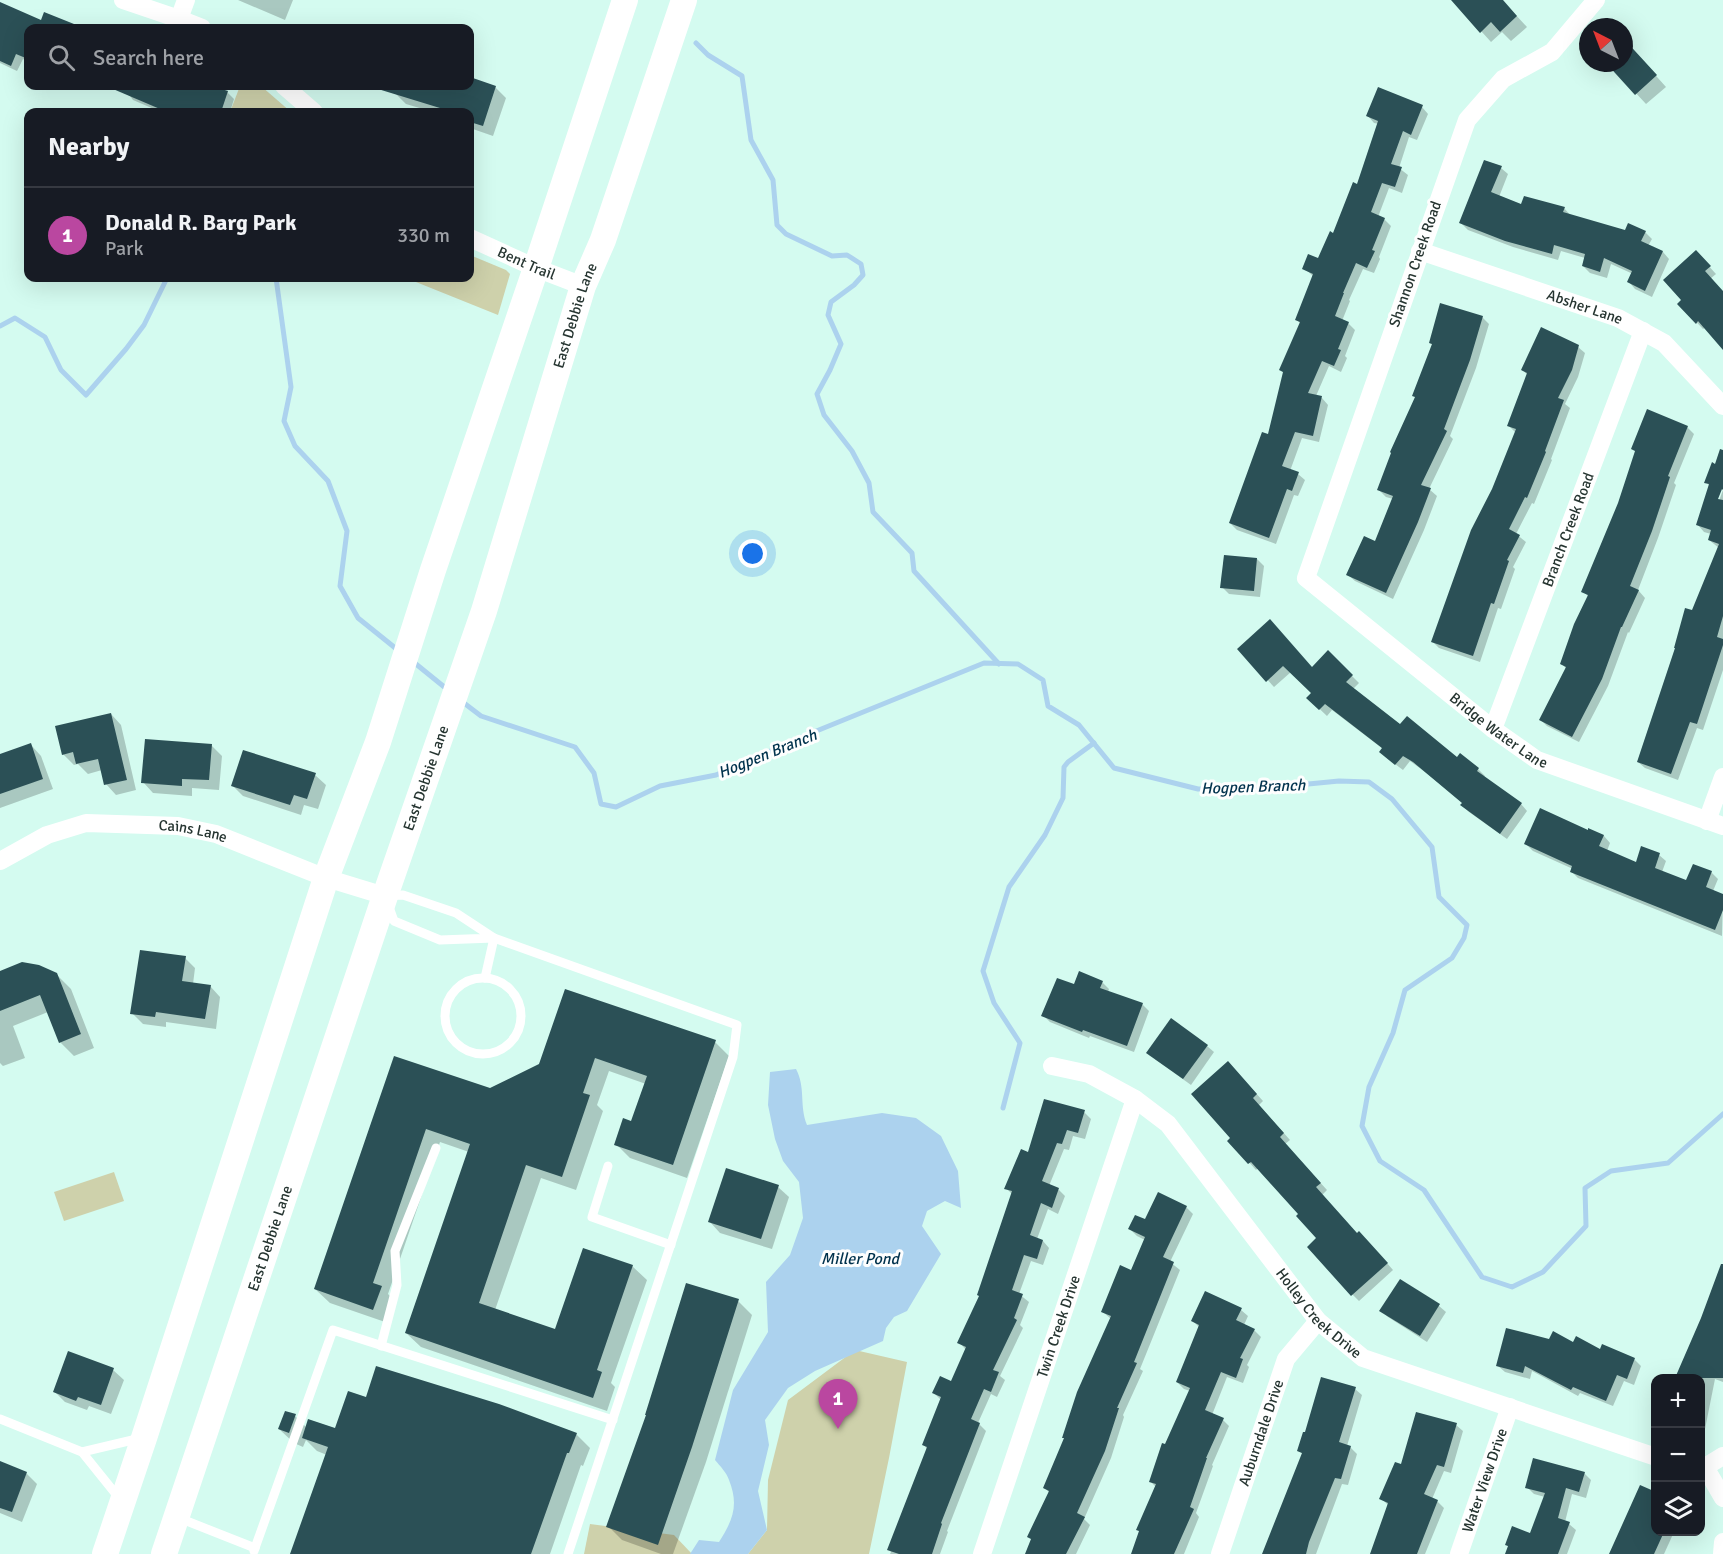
<!DOCTYPE html>
<html lang="en">
<head>
<meta charset="utf-8">
<style>
  :root { --surface:#171b24; --page:#20242c; --text:#f1f3f6; --muted:#9ea1a6; --line:#363941; --accent:#ba47a0 }
  body { margin:0; font-family:Signika,sans-serif; background:var(--page); color:var(--text) }
  .controls { position:absolute; right:18px; bottom:18px; display:grid; overflow:hidden; border-radius:12px; box-shadow:0 6px 24px #0002 }
  .controls button { width:54px; height:54px; display:grid; place-items:center; padding:0; border:0; border-bottom:2px solid var(--line); background:var(--surface); color:var(--text); font:30px sans-serif }
  .compass { position:absolute; left:1579px; top:18px; width:54px; height:54px; border-radius:50%; background:var(--surface); box-shadow:0 6px 24px #0002; rotate:318deg }
  .you { position:absolute; left:753px; top:554px; width:21px; height:21px; margin:-15px; border:4px solid #fff; border-radius:50%; background:#1a73e8; box-shadow:0 0 0 9px #1a73e833 }
  .badge { display:grid; place-items:center; width:39px; height:39px; border-radius:50%; background:var(--accent); color:#fff; font-size:20px; font-weight:700 }
  .pin { position:absolute; translate:-50% -50px; filter:drop-shadow(0 2px 3px #0008) }
  .pin::after { content:''; position:absolute; top:32px; width:21px; height:18px; background:inherit; clip-path:polygon(0 0,100% 0,50% 100%) }
  .list { margin:0; padding:0; list-style:none }
  h2 { display:flex; justify-content:space-between; align-items:center; height:78px; margin:0; padding:0 24px; font-size:26px }
  h2 small { font-size:20px; font-weight:400; color:var(--muted) }
  .list li { display:grid; grid-template-columns:39px 1fr auto; gap:18px; align-items:center; box-sizing:border-box; height:96px; padding:0 24px; border-top:2px solid var(--line) }
  .list b { display:block; font-size:22px; white-space:nowrap }
  .list p { margin:0; font-size:20px; white-space:nowrap; color:var(--muted) }
  .list em { font-size:20px; font-style:normal; color:var(--muted) }
  .icon { flex:none; width:33px; height:33px; fill:none; stroke:currentColor; stroke-width:2; stroke-linecap:round; stroke-linejoin:round }
  .map { position:relative; flex:none; width:1723px; height:1554px; overflow:hidden }
  .search { position:absolute; background:var(--surface); box-shadow:0 6px 24px #0002; left:24px; top:24px; width:450px; height:66px; display:flex; align-items:center; gap:15px; box-sizing:border-box; padding:0 21px; border-radius:12px; color:var(--muted); font-size:22px }
  .panel { position:absolute; background:var(--surface); box-shadow:0 6px 24px #0002; left:24px; top:108px; width:450px; height:174px; border-radius:12px }
  .map>svg:first-child { display:block }
  .green { fill:#ced1ab }
  .water { fill:#acd2ee }
  .shadow { fill:#0003 }
  .lines { fill:none; stroke-linecap:round; stroke-linejoin:round }
  .stream { stroke:#acd2ee; stroke-width:5 }
  .building { fill:#2b5056 }
  .service { stroke:#fff; stroke-width:9 }
  .minor { stroke:#fff; stroke-width:18 }
  .secondary { stroke:#fff; stroke-width:26 }
  .labels { text-anchor:middle; stroke-width:6; stroke-linejoin:round; paint-order:stroke }
  .street-label { font-size:15px; fill:#263531; stroke:#fefefe }
  .water-label { font-size:16px; font-style:italic; fill:#01324d; stroke:#fefefe }
</style>
</head>
<body>
<div class="map">
<svg width="1723" height="1554" viewBox="0 0 1723 1554">
  <rect width="100%" height="100%" fill="#d4fbf0"/>
  <!-- green -->
  <g class="green">
    <path d="M240 86H261L291 112H230Z"/>
    <path d="M470 255 506 270 510 274 498 315 406 278H470Z"/>
    <path d="M114 1172 124 1201 64 1221 54 1192Z"/>
    <path d="M855 1350 907 1362 889 1458 869 1554H748L767 1530 768 1480 788 1400Z"/>
    <path d="M590 1524 674 1535 692 1554H584Z"/>
  </g>
  <!-- water -->
  <path class="water" d="M796 1069C806 1088 799 1105 807 1125L882 1113 916 1118 941 1136 958 1171 961 1208 945 1201 927 1211 922 1226 941 1254 907 1311 894 1317 886 1328 883 1341 815 1371 788 1388 765 1420 769 1445 758 1491 767 1530 748 1554H690L699 1540 719 1542C733 1520 739 1505 729 1480 727 1473 720 1466 715 1460L733 1390 768 1332 766 1282 790 1255 803 1218 799 1182 783 1161 775 1139 768 1105 770 1072Z"/>
  <!-- shadow -->
  <g class="shadow">
    <path d="M238 0H293L285 20Z"/>
    <path d="M1453 0H1502L1527 27 1511 41 1502 32 1491 42Z"/>
    <path d="M0 4 42 22 45 14 83 28H28V62L23 59 17 71 0 63Z"/>
    <path d="M1624 40 1666 87 1646 104 1608 63H1624Z"/>
    <path d="M470 79 495 87 506 98 493 136 470 128V112H433L406 104 395 93 398 86H470Z"/>
    <path d="M109 86H207L227 92 234 99 230 112H161L133 100 127 92Z"/>
    <path d="M1422 107 1428 114 1417 140 1409 137 1399 168 1408 175 1402 193 1389 188 1378 217 1384 219 1391 226 1379 257 1380 259 1374 273 1363 269 1349 300 1350 301 1342 321 1348 323 1355 330 1345 356 1347 358 1341 372 1329 366 1316 396 1322 398 1328 405 1319 442 1302 438 1290 471 1298 474 1305 480 1298 496 1294 495 1276 544 1237 530 1230 523 1269 436 1284 373 1281 370 1301 324 1297 320 1314 277 1304 268 1319 260 1334 235 1358 186 1379 124 1374 123 1368 116Z"/>
    <path d="M1501 168 1508 174 1499 197 1522 206 1564 208 1571 216 1625 231 1645 232 1652 239 1648 246 1663 252 1669 259 1652 297 1635 289 1629 282 1633 274 1611 264 1607 278 1590 273 1583 266 1585 258 1561 251 1558 260 1513 247 1468 230 1461 223Z"/>
    <path d="M1696 252 1716 274 1710 279 1723 293V347L1706 327 1703 329 1679 304 1684 300Z"/>
    <path d="M1482 317 1489 324 1476 368 1450 436 1453 439 1429 489 1437 496 1424 530 1393 599 1355 581 1348 575 1376 543 1393 499 1386 497 1379 490 1416 398 1433 345 1430 343Z"/>
    <path d="M1578 347 1585 353 1578 377 1565 404 1570 408 1551 459 1552 460 1534 504 1532 503 1516 534 1526 542 1513 567 1515 569 1501 609 1498 608 1480 662 1439 648 1433 642 1516 433 1509 426 1528 375 1522 370Z"/>
    <path d="M1687 427 1694 434 1674 483 1676 485 1658 538 1638 590 1645 598 1629 633 1628 632 1608 686 1579 742 1547 726 1541 720 1567 669 1562 664 1589 597 1583 591 1619 504 1636 452Z"/>
    <path d="M1723 468V481L1714 505 1717 506 1723 490V670L1703 730 1697 728 1678 780 1645 768 1638 762 1693 611 1719 548 1709 540 1711 534 1704 532 1698 525 1710 486 1706 482Z"/>
    <path d="M1257 559 1264 566 1260 597 1229 594 1222 587Z"/>
    <path d="M1239 649 1312 669 1328 652 1359 683 1353 689 1401 726 1457 759 1461 755 1478 769 1485 776 1484 777 1521 804 1527 811 1507 839 1469 812 1462 805 1464 803 1421 769 1410 761 1403 770 1387 758 1383 749 1332 710 1327 716 1308 698 1313 693 1291 672 1274 687Z"/>
    <path d="M111 714 121 725 136 790 116 795 106 784 102 770 88 774 78 764 74 765 63 754Z"/>
    <path d="M31 745 41 756 53 789 0 808V756Z"/>
    <path d="M211 745 222 756 219 790 192 788V796L153 793 143 782Z"/>
    <path d="M315 775 326 785 318 809 304 805 301 815 243 796 233 786Z"/>
    <path d="M1589 830 1604 836 1610 843 1607 851 1636 864 1659 855 1666 861 1662 872 1687 882 1711 872 1718 879 1713 891 1723 895 1722 936 1578 878 1571 871 1573 869 1533 851 1526 844 1588 832Z"/>
    <path d="M185 958 195 968 193 984 210 986 220 997 216 1029 166 1022V1027L143 1024 132 1013Z"/>
    <path d="M0 973 56 974 71 989 94 1048 74 1056 60 1042 48 1012 13 1026 25 1058 3 1066 0 1063Z"/>
    <path d="M1102 982 1109 989 1108 992 1142 1004 1149 1011 1134 1052 1090 1036 1089 1038 1050 1022 1043 1015 1074 986Z"/>
    <path d="M715 1042 729 1056 687 1178 630 1158 616 1144 632 1122 646 1084 609 1071 597 1105 603 1111 576 1190 541 1178 495 1310 556 1331 632 1266 647 1280 611 1383 615 1387 607 1411 421 1347 406 1333 469 1152 440 1142 388 1294 395 1301 388 1323 330 1303 315 1289 395 1058 490 1090 540 1065Z"/>
    <path d="M1207 1046 1214 1052 1191 1085 1155 1059Z"/>
    <path d="M1235 1070 1263 1101 1259 1105 1290 1140 1285 1144 1327 1190 1322 1195 1357 1234 1366 1239 1393 1270 1359 1301 1352 1294 1318 1239 1300 1214 1258 1168 1256 1170 1230 1141 1232 1138Z"/>
    <path d="M1084 1112 1091 1119 1085 1139 1073 1136 1069 1150 1064 1149 1049 1186 1059 1190 1065 1196 1058 1214 1048 1209 1037 1239 1043 1241 1049 1248 1043 1265 1031 1261 1019 1294 1029 1302 1020 1325 1023 1328 1000 1376 1005 1380 997 1397 991 1394 978 1423 986 1431 947 1531 948 1532 940 1554H890L891 1552 889 1549 927 1449 924 1445 941 1400 934 1393 952 1383 966 1350 959 1342 981 1297 1012 1194 1006 1188 1029 1154Z"/>
    <path d="M778 1187 789 1197 772 1249 720 1233 710 1222Z"/>
    <path d="M1186 1207 1193 1214 1170 1262 1180 1270 1140 1369 1143 1371 1123 1415 1124 1417 1111 1458 1084 1519 1090 1525 1076 1554H1026L1050 1493 1044 1487 1066 1439 1111 1319 1103 1312 1132 1272 1145 1240 1137 1236 1130 1229 1145 1221Z"/>
    <path d="M1400 1281 1439 1306 1446 1312 1427 1342 1388 1317 1381 1311Z"/>
    <path d="M1723 1292V1382L1715 1379 1705 1429 1700 1428V1378H1664V1376L1677 1378 1703 1319Z"/>
    <path d="M1206 1293 1241 1310 1248 1316 1244 1325 1254 1330 1261 1337 1247 1365 1249 1367 1243 1383 1227 1377 1212 1415 1223 1420 1229 1426 1212 1465 1213 1466 1196 1513 1199 1517 1184 1554H1133L1156 1487 1150 1481 1190 1391 1184 1389 1177 1382 1199 1327 1192 1320Z"/>
    <path d="M738 1301 752 1315 706 1462 673 1554H661L622 1540 608 1526Z"/>
    <path d="M1573 1344 1634 1359 1641 1366 1634 1385 1624 1381 1613 1406 1580 1393 1578 1396 1532 1371 1530 1379 1505 1372 1498 1366Z"/>
    <path d="M69 1353 113 1370 124 1380 111 1414 89 1406 87 1410 65 1402 55 1392Z"/>
    <path d="M1355 1389 1362 1395 1347 1446 1350 1447 1357 1454 1348 1485 1342 1484 1316 1554H1264L1303 1454 1299 1451Z"/>
    <path d="M367 1399 576 1434 590 1448 583 1466 581 1465 550 1554H292L327 1455 317 1451 306 1440 303 1447 294 1443 279 1429 295 1416 307 1428 336 1430Z"/>
    <path d="M1456 1425 1463 1431 1451 1473 1444 1471 1432 1499 1437 1501 1444 1508 1425 1554H1371L1388 1505 1381 1498 1402 1466Z"/>
    <path d="M0 1463 26 1473 37 1484 22 1522 0 1513Z"/>
    <path d="M1584 1473 1591 1480 1586 1498 1572 1494 1565 1522 1569 1524 1576 1530 1567 1554H1506L1509 1547 1506 1544 1531 1534 1545 1497 1534 1494 1527 1487Z"/>
    <path d="M1656 1532H1674L1664 1554H1611Z"/>
  </g>
  <g class="lines">
    <!-- stream -->
    <g class="stream">
      <path d="M696 43 708 55 742 76 751 140 773 180 777 225 786 234 832 256 847 255 861 264 863 275 854 285 831 302 828 315 841 344 830 370 817 394 824 415 852 451 869 483 873 512 912 553 914 571 999 664"/>
      <path d="M276 278 291 387 284 421 295 446 328 481 347 531 340 586 358 618 399 651"/>
      <path d="M0 326 15 318 45 337 61 370 86 395 126 349 144 325 167 278"/>
      <path d="M411 660 448 690"/>
      <path d="M460 700 481 716 575 747 594 773 601 804 616 807 660 786 716 775 809 734 984 663 1018 664 1043 680 1048 706 1079 725 1114 768 1198 789H1257L1339 781 1369 782 1392 799 1432 847 1439 897 1467 925 1464 938 1452 958 1405 990 1393 1033 1369 1087 1362 1126 1380 1161 1424 1190 1482 1277 1512 1287 1543 1272 1586 1226 1585 1188 1611 1171 1668 1163 1723 1114"/>
      <path d="M1003 1108 1020 1043 994 1003 983 971 1009 887 1045 835 1063 798 1064 767 1068 762 1094 743"/>
    </g>
  </g>
  <!-- building -->
  <g class="building">
    <path d="M1451 0H1503L1517 16 1500 32 1491 22 1480 33Z"/>
    <path d="M0 2 41 20 44 12 84 28H28V59L16 54 11 66 0 61Z"/>
    <path d="M1624 39 1657 75 1635 95 1606 63H1624Z"/>
    <path d="M470 77 496 86 483 126 470 122V112H453L378 89V86H470Z"/>
    <path d="M106 86H212L228 91 221 112H167Z"/>
    <path d="M1378 87 1423 105 1411 135 1403 131 1391 164 1402 167 1395 187 1382 183 1371 212 1385 218 1372 250 1375 251 1367 268 1356 263 1343 293H1344L1335 316 1349 322 1338 349 1341 350 1334 366 1322 361 1308 393 1322 396 1313 436 1295 432 1282 466 1299 472 1292 491 1287 489 1269 538 1229 523 1262 432 1268 434 1283 372 1279 370 1300 322 1295 320 1313 274 1302 269 1308 254 1318 258 1330 231 1333 233 1353 182 1357 184 1378 121 1366 116Z"/>
    <path d="M1484 160 1502 166 1491 192 1521 204 1524 196 1565 207 1563 212 1625 230 1628 223 1646 231 1641 241 1663 251 1645 291 1627 282 1632 271 1604 258 1600 272 1582 266 1585 254 1554 245 1552 254 1505 241 1459 223Z"/>
    <path d="M1696 250 1711 266 1705 271 1723 291V350L1698 321 1696 324 1677 304 1681 300 1663 280Z"/>
    <path d="M1440 303 1483 316 1470 360 1444 429 1447 431 1421 485 1431 488 1418 522 1386 593 1346 575 1364 536 1375 541 1393 496 1377 490 1391 453 1390 452 1415 397 1412 396 1432 344 1429 343Z"/>
    <path d="M1541 327 1579 345 1572 370 1558 398 1564 400 1545 451 1546 452 1527 498 1525 497 1509 529 1520 535 1507 560 1509 561 1494 604 1491 603 1473 656 1431 642 1471 530 1492 489 1516 429 1507 426 1527 373 1521 370Z"/>
    <path d="M1647 409 1688 426 1668 476 1670 477 1652 531 1630 586 1639 590 1622 627H1621L1602 679 1572 737 1539 720 1566 667 1560 664 1574 624 1588 595 1581 592 1618 503 1635 451 1631 449Z"/>
    <path d="M1720 449 1723 450V490L1722 489 1718 499 1723 500V616L1717 637 1723 639V645L1697 724 1690 722 1671 774 1637 762 1675 648H1674L1685 608 1692 610 1719 544 1708 540 1711 530 1696 525 1709 484 1704 483 1712 462 1715 464Z"/>
    <path d="M1224 555 1257 558 1254 591 1220 588Z"/>
    <path d="M1270 619 1312 667 1328 650 1353 675 1346 682 1400 724 1407 716 1457 757 1460 753 1479 768 1477 771 1522 803 1500 834 1460 805 1462 803 1413 762 1403 756 1395 765 1379 752 1382 748 1325 704 1319 710 1306 698 1311 693 1283 666 1266 682 1237 649Z"/>
    <path d="M111 713 127 780 104 785 98 759 76 764 73 752 62 755 55 726Z"/>
    <path d="M145 739 212 744 209 780 182 779V786L141 783Z"/>
    <path d="M31 743 43 779 0 794V754Z"/>
    <path d="M243 750 316 773 307 799 294 795 290 805 231 786Z"/>
    <path d="M1540 808 1588 830V828L1604 835 1599 846 1636 862 1641 846 1660 853 1655 868 1686 880 1693 864 1712 871 1706 887 1723 894V910L1715 930 1570 872 1572 866 1524 844Z"/>
    <path d="M140 950 186 956 182 981 211 985 205 1019 156 1012 155 1017 130 1014Z"/>
    <path d="M22 962 39 965 57 973 81 1034 59 1043 40 995 0 1011V971Z"/>
    <path d="M1079 971 1103 981 1100 988 1143 1003 1127 1046 1083 1030 1082 1032 1041 1016 1057 978 1074 984Z"/>
    <path d="M565 989 716 1040 673 1165 614 1145 623 1118 631 1121 647 1076 595 1058 583 1093 590 1095 562 1177 526 1165 479 1303 555 1329 583 1248 633 1265 597 1370 602 1372 593 1398 405 1333 470 1144 426 1129 373 1283 382 1286 373 1310 314 1289 394 1056 490 1088 539 1064Z"/>
    <path d="M1171 1018 1208 1045 1183 1079 1146 1053Z"/>
    <path d="M1228 1061 1257 1094 1253 1098 1284 1133 1280 1137 1321 1183 1316 1187 1357 1233 1359 1231 1388 1263 1351 1296 1307 1247 1316 1238 1296 1216 1298 1214 1251 1162 1248 1164 1227 1141 1230 1138 1191 1094Z"/>
    <path d="M1044 1099 1085 1110 1078 1133 1067 1130 1062 1144 1057 1143 1042 1181 1059 1188 1052 1208 1041 1203 1030 1235 1043 1240 1037 1259 1024 1255 1012 1290 1023 1294 1014 1318 1017 1320 993 1370 999 1372 991 1392 984 1389 971 1419 980 1423 941 1523 942 1524 932 1554H899L887 1550 927 1447 922 1445 941 1397 932 1393 940 1376 951 1381 966 1347 957 1343 979 1296 977 1295 1012 1191 1004 1189 1021 1149 1028 1152Z"/>
    <path d="M726 1168 779 1185 761 1239 708 1222Z"/>
    <path d="M1158 1192 1187 1206 1163 1257 1174 1262 1134 1362 1137 1363 1117 1408H1119L1105 1451 1077 1513 1085 1517 1066 1554H1025L1031 1539 1027 1537 1049 1491 1043 1488 1064 1438H1062L1077 1392 1111 1316 1101 1312 1120 1265 1131 1270 1145 1237 1128 1229 1135 1215 1145 1219Z"/>
    <path d="M1721 1264H1723V1378H1675L1701 1318Z"/>
    <path d="M1400 1279 1440 1304 1420 1336 1379 1311Z"/>
    <path d="M686 1283 739 1299 692 1447 658 1545 606 1527 646 1415H645Z"/>
    <path d="M1205 1291 1242 1308 1236 1320 1255 1329 1240 1358 1243 1359 1236 1378 1221 1372 1205 1410 1224 1418 1206 1458H1207L1190 1507 1194 1509 1174 1554H1131L1139 1531 1136 1530 1156 1484 1149 1482 1162 1443 1165 1444 1190 1388 1176 1382 1199 1325 1191 1321Z"/>
    <path d="M1506 1328 1549 1339 1553 1331 1573 1342 1576 1336 1600 1349 1602 1344 1635 1358 1627 1379 1617 1375 1606 1401 1573 1387 1571 1390 1525 1366 1523 1373 1496 1366Z"/>
    <path d="M68 1351 114 1368 101 1405 78 1397 76 1401 53 1392Z"/>
    <path d="M376 1366 499 1404 577 1433 569 1453H567L531 1554H290L328 1447 302 1438 308 1419 335 1428 348 1391 366 1397Z"/>
    <path d="M1321 1377 1356 1387 1339 1442 1351 1446 1341 1479 1335 1478 1309 1542 1306 1554H1262L1302 1453 1297 1451 1303 1432H1305Z"/>
    <path d="M285 1411 296 1414 289 1433 278 1429Z"/>
    <path d="M1416 1412 1457 1423 1444 1467 1437 1465 1424 1494 1438 1500 1417 1554H1370L1388 1503 1379 1499 1395 1462 1401 1464Z"/>
    <path d="M1533 1458 1585 1472 1579 1492 1566 1488 1558 1518 1570 1522 1558 1554H1505L1508 1546 1505 1545 1512 1526 1530 1533 1545 1493 1525 1488Z"/>
    <path d="M0 1461 27 1472 12 1512 0 1508Z"/>
    <path d="M1640 1485 1656 1492V1532H1664L1654 1554H1609Z"/>
  </g>
  <g class="lines">
    <!-- service -->
    <g class="service">
      <path d="M494 938 440 940 394 921 385 896 403 895 456 913 494 938 737 1025 733 1057 568 1554"/>
      <circle cx="483" cy="1016" r="38"/>
      <path d="M485 978 494 938"/>
      <path d="M608 1166 592 1217 671 1245"/>
      <path d="M381 1346 397 1285 395 1251 436 1148"/>
      <path d="M0 1419 82 1452 119 1498"/>
      <path d="M82 1452 141 1438"/>
      <path d="M179 1518 255 1548 254 1551"/>
      <path d="M255 1548 333 1330 613 1420"/>
    </g>
    <!-- minor -->
    <g class="minor">
      <path d="M123 0 179 19 202 28"/>
      <path id="s1" d="M1596 0 1552 52 1503 79 1467 120 1306 578 1493 729 1537 760 1723 826"/>
      <path d="M179 19 186 0"/>
      <path d="M284 86 314 112"/>
      <path id="s2" d="M470 238 536 268 583 286"/>
      <path id="s3" d="M1420 251 1618 318 1664 343 1723 406"/>
      <path id="s4" d="M1493 729 1643 331"/>
      <path d="M1707 821 1723 777"/>
      <path id="s5" d="M0 861 47 835 86 823 178 826 216 834 326 878 385 896"/>
      <path id="s6" d="M1052 1066 1089 1074 1135 1099 1168 1124 1318 1321 1363 1358 1656 1457"/>
      <path d="M1723 1456 1705 1467 1723 1498"/>
      <path id="s7" d="M982 1554 1135 1099"/>
      <path id="s8" d="M1220 1554 1286 1359 1318 1321"/>
      <path id="s9" d="M1459 1554 1510 1407"/>
      <path d="M1722 1554 1723 1542"/>
    </g>
    <!-- secondary -->
    <g class="secondary">
      <path d="M105 1554 144 1438 326 878 378 742 433 570 536 268 625 0"/>
      <path id="s10" d="M164 1554 385 896 484 611 583 286 603 240 684 0"/>
    </g>
  </g>
  <g class="labels">
    <!-- street labels -->
    <g class="street-label">
      <text dy="5" stroke="none"><textPath href="#s2" startOffset="62">Bent Trail</textPath></text>
      <text transform="translate(1415 264) rotate(-71)" y="5">Shannon Creek Road</text>
      <text dy="5" stroke="none"><textPath href="#s3" startOffset="174">Absher Lane</textPath></text>
      <text dy="5" stroke="none"><textPath href="#s10" startOffset="1305">East Debbie Lane</textPath></text>
      <text dy="5" stroke="none"><textPath href="#s4" startOffset="213">Branch Creek Road</textPath></text>
      <text dy="5" stroke="none"><textPath href="#s1" startOffset="910">Bridge Water Lane</textPath></text>
      <text dy="5" stroke="none"><textPath href="#s10" startOffset="819">East Debbie Lane</textPath></text>
      <text dy="5" stroke="none"><textPath href="#s5" startOffset="202">Cains Lane</textPath></text>
      <text dy="5" stroke="none"><textPath href="#s10" startOffset="333">East Debbie Lane</textPath></text>
      <text dy="5" stroke="none"><textPath href="#s6" startOffset="374">Holley Creek Drive</textPath></text>
      <text dy="5" stroke="none"><textPath href="#s7" startOffset="240">Twin Creek Drive</textPath></text>
      <text dy="5" stroke="none"><textPath href="#s8" startOffset="128">Auburndale Drive</textPath></text>
      <text dy="5" stroke="none"><textPath href="#s9" startOffset="78">Water View Drive</textPath></text>
    </g>
    <!-- water labels -->
    <g class="water-label">
      <text transform="translate(767 753) rotate(-22)" y="6">Hogpen Branch</text>
      <text transform="translate(1253 786) rotate(-2)" y="6">Hogpen Branch</text>
      <text x="860" y="1264">Miller Pond</text>
    </g>
  </g>
</svg>
<div class="controls">
<button>+</button>
<button>−</button>
<button><svg class="icon" aria-label="layers" viewBox="0 0 24 24"><path d="M12 4l9 5-9 5-9-5zM3 14l9 5 9-5"/></svg></button>
</div>
<svg class="compass" viewBox="-18 -18 36 36"><path d="M0-13l5 13h-10z" fill="#e53935"/><path d="M0 13l5-13h-10z" fill="#9ea1a6"/></svg>
<div class="you"></div>
<div class="pin badge" style="left:838px;top:1429px">1</div>
<div class="search"><svg class="icon" aria-label="search" viewBox="0 0 24 24"><circle cx="10" cy="10" r="6"/><path d="M15 15l6 6"/></svg>Search here</div>
<section class="panel">
<h2>Nearby<small></small></h2>
<ul class="list">
<li><span class="badge">1</span><div><b>Donald R. Barg Park</b><p>Park</p></div><em>330 m</em></li>
</ul>
</section>
</div>
</body>
</html>
